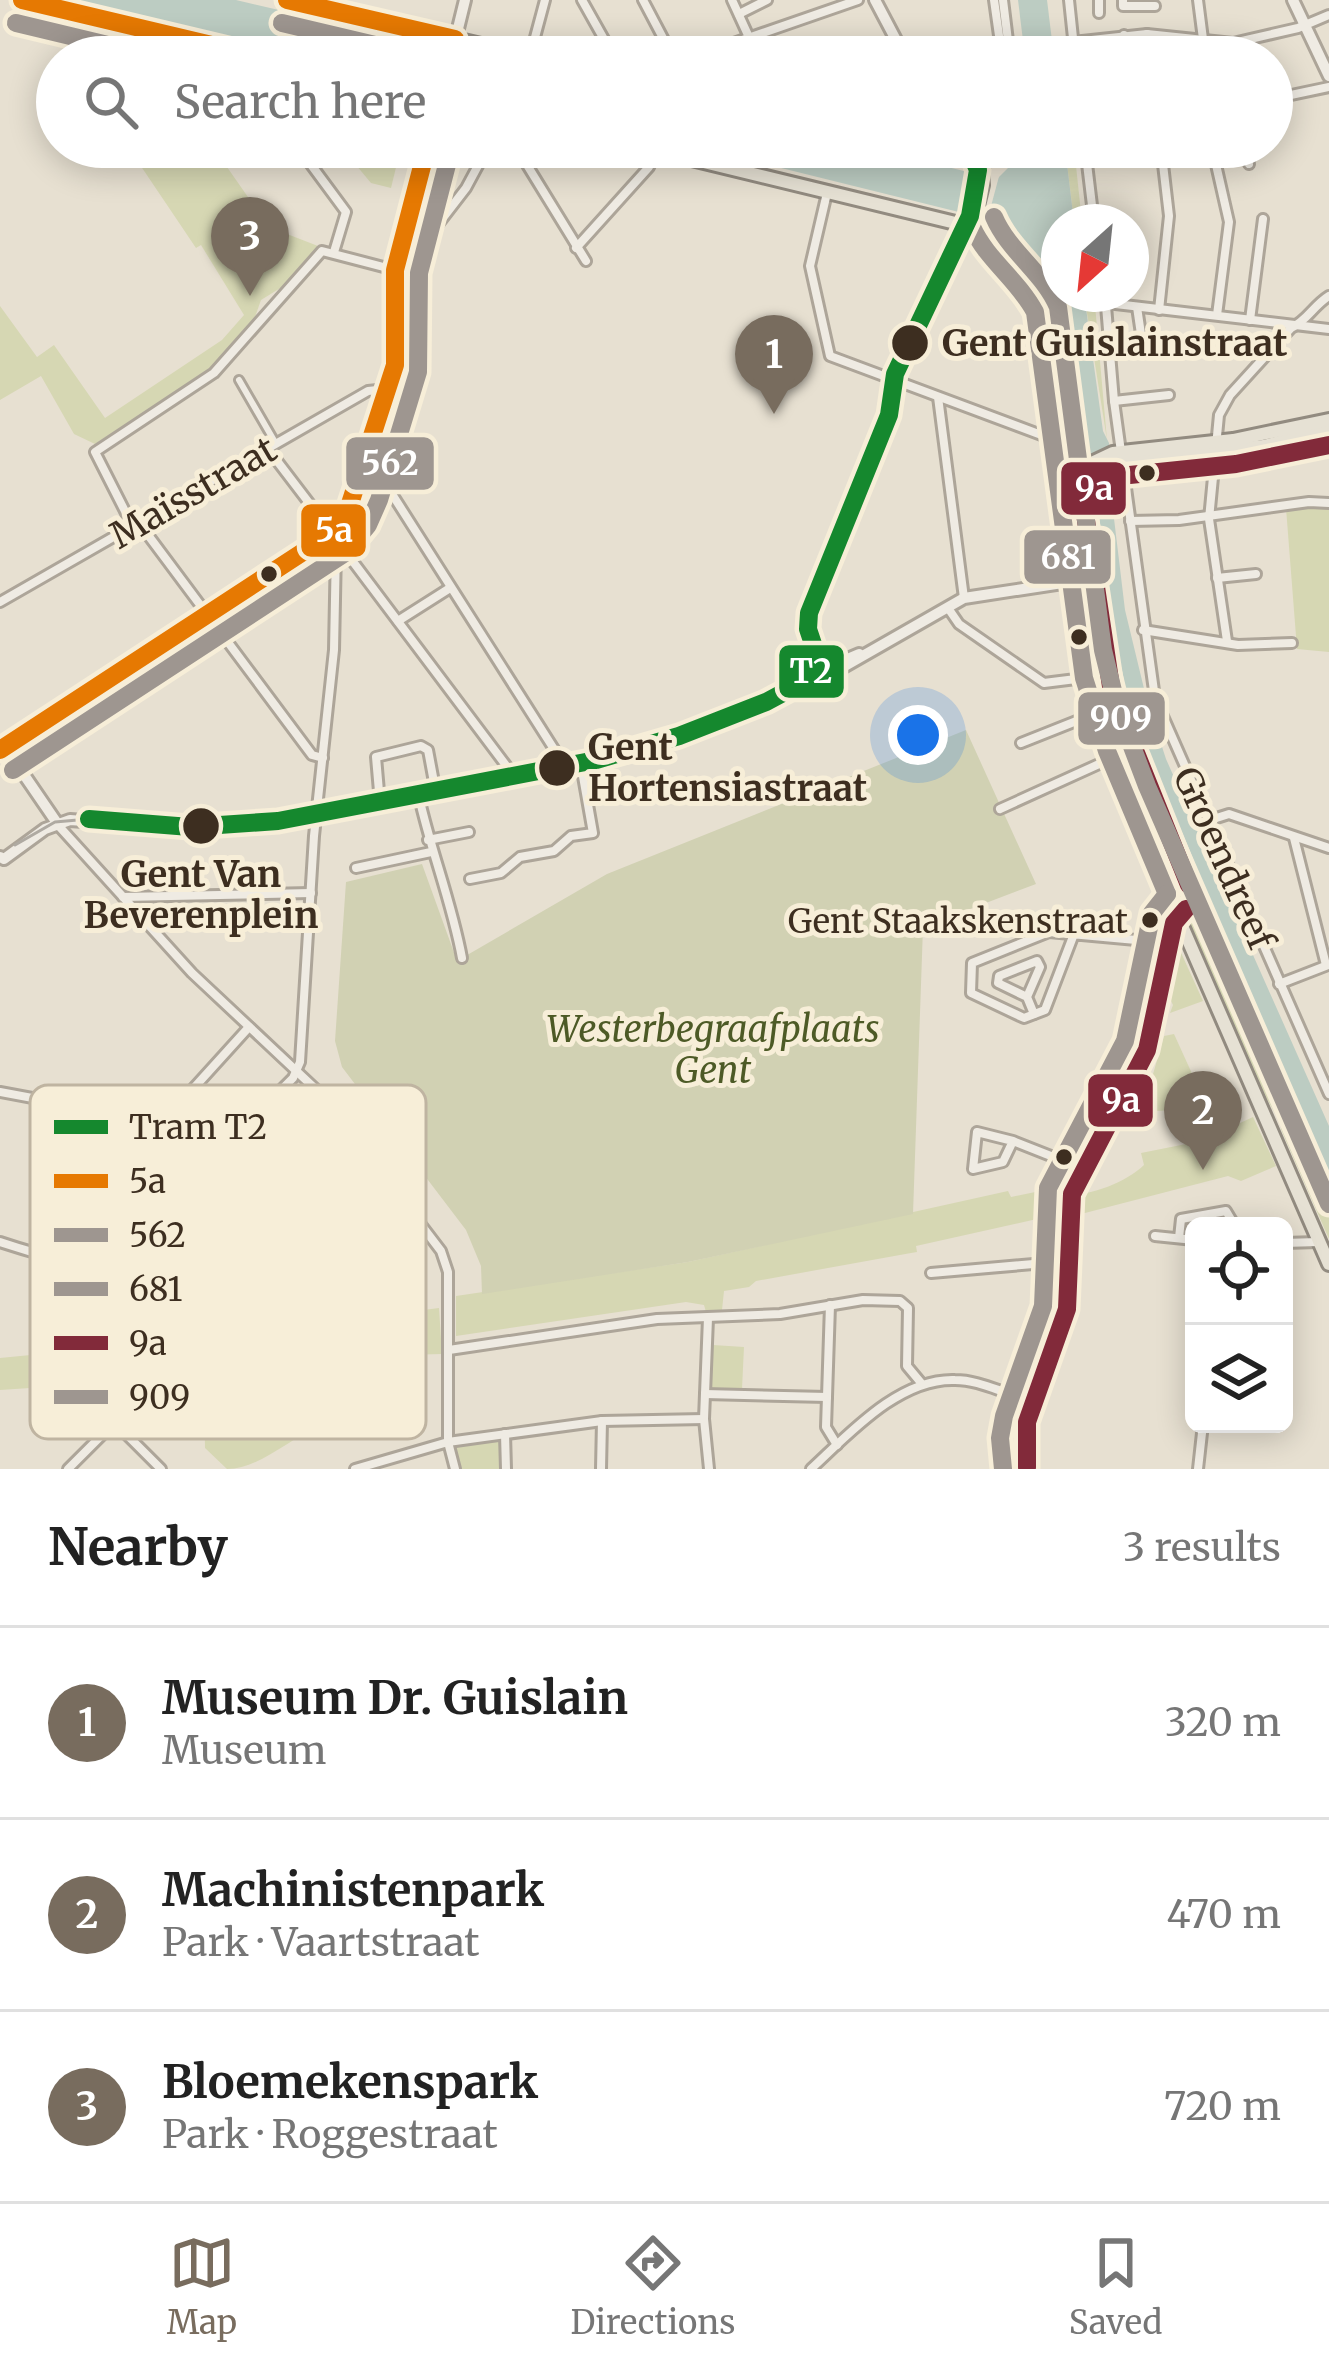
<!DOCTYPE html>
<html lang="en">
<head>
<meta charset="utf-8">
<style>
  :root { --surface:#fff; --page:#f2f2f2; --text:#222; --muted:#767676; --line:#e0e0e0; --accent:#786c5e }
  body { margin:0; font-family:Merriweather,serif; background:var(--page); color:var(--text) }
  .controls { position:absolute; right:36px; bottom:36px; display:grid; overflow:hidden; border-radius:18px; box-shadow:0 6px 30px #0003 }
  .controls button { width:108px; height:108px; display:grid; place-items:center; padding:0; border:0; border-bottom:3px solid var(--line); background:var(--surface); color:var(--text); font:60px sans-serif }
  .compass { position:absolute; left:1041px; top:204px; width:108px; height:108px; border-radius:50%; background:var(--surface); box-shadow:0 6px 30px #0003; rotate:207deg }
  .you { position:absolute; left:918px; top:735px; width:42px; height:42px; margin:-30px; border:9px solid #fff; border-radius:50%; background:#1a73e8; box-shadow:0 0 0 18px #1a73e833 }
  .badge { display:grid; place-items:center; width:78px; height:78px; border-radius:50%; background:var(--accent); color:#fff; font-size:39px; font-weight:700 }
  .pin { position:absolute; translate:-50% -99px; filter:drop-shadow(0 3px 6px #0008) }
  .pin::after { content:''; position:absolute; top:63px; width:42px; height:36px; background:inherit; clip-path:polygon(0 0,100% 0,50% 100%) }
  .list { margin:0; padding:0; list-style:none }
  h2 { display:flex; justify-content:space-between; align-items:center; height:156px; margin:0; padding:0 48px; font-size:51px }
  h2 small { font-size:39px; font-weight:400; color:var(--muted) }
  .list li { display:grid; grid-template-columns:78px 1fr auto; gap:36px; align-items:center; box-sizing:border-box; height:192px; padding:0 48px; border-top:3px solid var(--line) }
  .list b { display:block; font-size:45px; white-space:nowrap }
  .list p { margin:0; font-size:39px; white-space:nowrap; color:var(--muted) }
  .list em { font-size:39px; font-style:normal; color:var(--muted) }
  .icon { flex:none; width:66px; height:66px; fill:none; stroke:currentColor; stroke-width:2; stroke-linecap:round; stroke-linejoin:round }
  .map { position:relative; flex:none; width:1329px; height:1469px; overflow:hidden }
  .search { position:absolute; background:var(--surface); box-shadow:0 6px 30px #0003; left:36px; right:36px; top:36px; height:132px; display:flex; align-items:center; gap:30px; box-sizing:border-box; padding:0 42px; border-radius:66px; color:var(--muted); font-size:45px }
  .sheet { height:732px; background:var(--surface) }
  nav { display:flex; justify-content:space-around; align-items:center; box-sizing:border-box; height:168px; border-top:3px solid var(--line); background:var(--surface); font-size:33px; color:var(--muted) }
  nav a { display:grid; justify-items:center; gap:6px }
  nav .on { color:var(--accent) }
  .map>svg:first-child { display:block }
  .green { fill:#d6d7b3 }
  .cemetery { fill:#d1d1b3 }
  .water { fill:#bcccc2 }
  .pier { fill:#e7e0d1 }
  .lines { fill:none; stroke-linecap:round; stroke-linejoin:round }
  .pedestrian-casing { stroke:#ada599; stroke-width:12 }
  .minor-casing { stroke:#ada599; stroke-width:14 }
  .tertiary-casing { stroke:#ada599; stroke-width:16 }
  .primary-casing { stroke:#928b80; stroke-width:18 }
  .pedestrian { stroke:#efebe3; stroke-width:6 }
  .minor { stroke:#efebe3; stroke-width:8 }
  .tertiary { stroke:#efebe3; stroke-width:10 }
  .primary { stroke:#e6e1d4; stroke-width:12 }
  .tram { stroke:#afaaa2; stroke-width:3 }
  .bus-1-casing { stroke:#f7eed8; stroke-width:27 }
  .bus-2-casing { stroke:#f7eed8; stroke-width:27 }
  .bus-3-casing { stroke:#f7eed8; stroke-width:27 }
  .bus-4-casing { stroke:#f7eed8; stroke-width:27 }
  .bus-5-casing { stroke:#f7eed8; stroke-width:27 }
  .bus-1 { stroke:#e67902; stroke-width:18 }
  .bus-2 { stroke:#9e9690; stroke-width:18 }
  .bus-3 { stroke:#9e9690; stroke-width:18 }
  .bus-4 { stroke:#822a3a; stroke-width:18 }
  .bus-5 { stroke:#9e9690; stroke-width:18 }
  .tram-1-casing { stroke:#f7eed8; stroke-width:27 }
  .tram-1 { stroke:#15882e; stroke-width:18 }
  .stop-dot { fill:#3d2e20; stroke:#f7eed8; stroke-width:4.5 }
  .labels { text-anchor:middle; stroke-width:10; stroke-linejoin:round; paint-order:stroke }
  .bus-label { font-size:33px; fill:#3d2e20; stroke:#f7eed8; text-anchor:end }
  .stop-label { font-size:36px; font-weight:bold; fill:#3d2e20; stroke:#f7eed8; text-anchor:start }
  .street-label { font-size:36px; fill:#3d2e20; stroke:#f7eed8 }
  .park-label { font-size:36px; font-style:italic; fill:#4d5a26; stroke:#f7eed8 }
  .key { fill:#f7eed8; stroke:#bfb4a1; stroke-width:3 }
  .key-label { font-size:33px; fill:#3d2e20 }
  .line-badge { stroke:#f7eed8; stroke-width:4.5 }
  .badge-label { font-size:33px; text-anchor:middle; font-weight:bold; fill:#fff }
</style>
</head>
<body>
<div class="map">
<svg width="1329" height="1469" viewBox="0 0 1329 1469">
  <rect width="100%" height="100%" fill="#e7e0d1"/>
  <!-- green -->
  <g class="green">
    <path d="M112 34 183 50 182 57H98L102 44Z"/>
    <path d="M128 147H213L269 227 318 246 282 287 261 300 255 317 210 370 95 444 74 434 41 376 0 400V306L37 357 54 345 105 418 222 340 244 315 201 245 196 248Z"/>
    <path d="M341 147H401L391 188 371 183Z"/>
    <path d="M1065 147H1074L1082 222H1074Z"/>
    <path d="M987 219C1024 242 1043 264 1053 306L1047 308C1035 274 993 254 987 219Z"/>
    <path d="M1084 294H1093L1095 305 1107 440Z"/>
    <path d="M1070 498 1073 504 1093 676Z"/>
    <path d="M1286 508H1329V652L1297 649Z"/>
    <path d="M1090 610 1103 681 1116 723 1288 1113 1276 1115 1267 1099 1119 760 1102 707Z"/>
    <path d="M1163 913 1203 1001 1170 1013 1173 1005 1163 984 1165 977 1150 971 1159 914Z"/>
    <path d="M1174 1034 1194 1078 1187 1109 1142 1112 1164 1036Z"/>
    <path d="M1253 1117 1276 1166 1241 1181 1228 1176 1054 1221 1058 1195C1085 1198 1124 1184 1144 1165L1141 1153 1201 1141Z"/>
    <path d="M1290 1119 1329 1205V1239L1281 1129V1121Z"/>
    <path d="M1008 1191 1011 1197 1040 1191 1037 1219 916 1246 917 1252 911 1253 756 1281 749 1287 724 1291 722 1310 706 1312 704 1305 686 1302 456 1336V1296L688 1262Z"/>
    <path d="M439 1308 442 1354 404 1355 402 1402C375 1409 346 1414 320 1426 290 1438 259 1469 227 1469L205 1448 204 1396 165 1401 163 1377 151 1378 97 1431 83 1418 71 1419 70 1410 48 1413 45 1387 0 1390V1358L215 1337Z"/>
    <path d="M713 1345 744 1347 742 1389 709 1388Z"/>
    <path d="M499 1441 502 1469H460L454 1446Z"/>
  </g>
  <!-- cemetery -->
  <path class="cemetery" d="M966 730 1036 884 923 927 913 1214 688 1262 482 1294 481 1266 466 1230 342 1067 335 1041 346 882 422 864 456 958H462L607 874Z"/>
  <!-- water -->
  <g class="water">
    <path d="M72 0H236L482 57H318Z"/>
    <path d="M1018 0H1047L1054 57H1025Z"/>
    <path d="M696 147H865L997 179 1029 147H1065L1074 222H1059V294H1084L1103 431 1109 443V477L1125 610 1147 701 1166 759 1329 1126V1205L1116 723 1103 681 1090 610 1077 503C1066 485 1071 467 1070 448 1067 404 1060 296 1037 262 1024 242 1007 231 987 219Z"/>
  </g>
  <!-- pier -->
  <path class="pier" d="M968 167 997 173 1001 169 987 221 961 213 971 177Z"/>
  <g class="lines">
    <!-- pedestrian casing -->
    <g class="pedestrian-casing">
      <path id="pedestrian" d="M239 380 276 444"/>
    </g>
    <!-- minor casing -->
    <g class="minor-casing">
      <g id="minor">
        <path d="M582 0 614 57"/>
        <path d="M643 0 673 57"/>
        <path d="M732 0 748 35"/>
        <path d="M994 0 1002 57"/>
        <path d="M1003 0 1010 57"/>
        <path d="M1069 0 1075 57"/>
        <path d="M1099 0V13"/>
        <path d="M1123 0V6H1155"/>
        <path d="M1198 0 1203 39"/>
        <path d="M739 14 767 0"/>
        <path d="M1147 34 1149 57"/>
        <path d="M1124 35 1125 57"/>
        <path d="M1073 42 1147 34 1233 43 1298 28 1329 15"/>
        <path d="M530 56 545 0"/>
        <path d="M693 57 858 0"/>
        <path d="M1272 99 1329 87"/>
        <path d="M298 147 346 212 334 252"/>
        <path d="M516 147 586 261"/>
        <path d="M1085 147 1094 222"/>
        <path d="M1212 147 1229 222 1217 315"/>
        <path d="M1245 147 1249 164"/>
        <path d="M976 160 991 147"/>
        <path d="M981 168 1006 147"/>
        <path d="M827 193 810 266 830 356 1052 439"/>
        <path d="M576 248 649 167 656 150"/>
        <path d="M400 250 419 249 466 188 488 147"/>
        <path d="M1105 294 1114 401 1155 698 1329 1094"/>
        <path d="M1107 303 1329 329"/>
        <path d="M1137 307 1142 341"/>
        <path d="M1159 310 1169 216 1161 147"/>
        <path d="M1250 320 1263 219"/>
        <path d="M938 397 964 598"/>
        <path d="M1114 401 1169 395"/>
        <path d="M365 465 378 472 566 768"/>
        <path d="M1130 521 1179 520 1309 502 1329 503"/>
        <path d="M338 549 348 555 508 768 511 779"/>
        <path d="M1217 578 1256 574"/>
        <path d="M0 602 368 391 387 389 409 377"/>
        <path d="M948 608 959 624 1044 683 1084 678"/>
        <path d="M398 621 450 588"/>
        <path d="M1143 630 1238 645 1292 643"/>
        <path d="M1227 641 1209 519 1219 415 1230 395 1291 328C1307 321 1313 306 1329 296"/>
        <path d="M1021 743 1094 714"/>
        <path d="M323 758 312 755 148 535 130 521 95 452 214 373 322 251 395 270"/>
        <path d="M419 797C431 851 452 903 462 958"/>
        <path d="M380 803 376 757 421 746 428 750 436 793"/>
        <path d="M1000 809 1110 759"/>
        <path d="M1207 821 1229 814 1329 848"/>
        <path d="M57 824 192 973 323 1096 441 1251 448 1272V1442L455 1469"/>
        <path d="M1294 838 1326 965"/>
        <path d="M428 840 469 832"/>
        <path d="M356 868 431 852"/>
        <path d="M470 879 501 873 520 857 554 851 571 836 593 833 581 765"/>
        <path d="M123 897 311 893"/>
        <path d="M1074 934 1045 1010 1024 1018 971 993 972 963 1049 932 1147 941"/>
        <path d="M1279 984 1328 965"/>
        <path d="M1027 997 998 983 999 976 1037 961 1040 967 1027 997 1034 1014"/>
        <path d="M0 1092 214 1132 231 1152 246 1270"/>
        <path d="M163 1122 249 1027"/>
        <path d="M1013 1141 977 1132 973 1169 1003 1162 1013 1141 1061 1160"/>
        <path d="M227 1144 293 1078 300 1062 314 836 334 650 336 548 332 533 268 449"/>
        <path d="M238 1199 343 1122"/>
        <path d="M286 1209 300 1256"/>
        <path d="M1155 1236 1194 1240"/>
        <path d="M1179 1238 1181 1219 1226 1211 1235 1226"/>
        <path d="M0 1242C86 1271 187 1286 276 1264 318 1254 359 1236 400 1223L414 1213"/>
        <path d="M1284 1243 1318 1242"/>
        <path d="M931 1273 1045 1263"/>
        <path d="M830 1305 826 1427 837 1445"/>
        <path d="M708 1318 704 1419 709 1469"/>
        <path d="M449 1350 657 1319 780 1314 863 1300 900 1301 908 1308 907 1366 922 1384"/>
        <path d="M705 1394 827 1397"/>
        <path d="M505 1434 506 1469"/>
        <path d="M68 1469 111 1426 120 1428 161 1469"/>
        <path d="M355 1469 448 1442 602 1421 704 1419"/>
        <path d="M601 1469 602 1421"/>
        <path d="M811 1469C849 1434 899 1378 955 1380 974 1380 992 1388 1010 1394"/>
        <path d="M1198 1469 1203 1424"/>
      </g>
    </g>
    <!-- tertiary casing -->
    <g class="tertiary-casing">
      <g id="tertiary">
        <path d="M875 0 905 57"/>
        <path d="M1293 0 1329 76"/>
        <path d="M451 57 465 0"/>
        <path d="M801 684 819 671 859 654"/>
        <path d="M5 747 57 823"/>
        <path d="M0 750 332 533 347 513 357 490 395 365V270L427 147"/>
        <path d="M0 857 4 859 45 829 70 820 179 828 270 824 604 760 720 723 817 682 964 598 1069 582"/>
        <path d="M1003 1469 1000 1438 1004 1416 1043 1306 1048 1188 1125 1041 1152 913 1167 894"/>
      </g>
    </g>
    <!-- primary casing -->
    <g class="primary-casing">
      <g id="primary">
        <path d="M22 0 262 57"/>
        <path d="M287 0 533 57"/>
        <path d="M642 147 972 227"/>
        <path d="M926 147 973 158 980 163 982 185 972 227"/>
        <path d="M972 227C983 261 1021 279 1035 312L1079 654 1094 714 1125 795 1329 1264"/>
        <path d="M1101 465 1264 446 1329 429"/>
        <path d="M1056 480 1113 453 1233 440 1329 420"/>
      </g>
    </g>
    <!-- pedestrian -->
    <use href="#pedestrian" class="pedestrian"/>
    <!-- minor -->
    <use href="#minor" class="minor"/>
    <!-- tertiary -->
    <use href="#tertiary" class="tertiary"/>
    <!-- primary -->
    <use href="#primary" class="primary"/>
    <!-- tram -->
    <g class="tram">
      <path d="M149 829 202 830"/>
      <path d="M15 845 55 822 89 819"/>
    </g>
    <!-- bus-1 casing -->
    <g class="bus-1-casing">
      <g id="bus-1">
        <path d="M22 0 262 57"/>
        <path d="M287 0 455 39"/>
        <path d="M0 750 332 533 347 513 395 365V270L427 147"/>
      </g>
    </g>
    <!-- bus-2 casing -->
    <g class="bus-2-casing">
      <g id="bus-2">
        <path d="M16 23 158 57"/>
        <path d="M282 23 426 57"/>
        <path d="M13 770 345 553 368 525 379 500 418 372 419 273 450 153"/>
      </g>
    </g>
    <!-- bus-3 casing -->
    <g class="bus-3-casing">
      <g id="bus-3">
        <path d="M972 227C987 260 1018 280 1035 312L1084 678 1107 751 1167 894"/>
        <path d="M1003 1469 1000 1438 1004 1416 1043 1306 1048 1188 1125 1041 1152 913 1167 894"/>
      </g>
    </g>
    <!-- bus-4 casing -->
    <g class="bus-4-casing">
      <g id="bus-4">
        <path d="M1189 885 1112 693 1082 494 1120 476 1236 464 1329 445"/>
        <path d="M1027 1467V1422L1067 1309 1072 1194 1147 1050 1174 923 1186 909"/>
      </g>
    </g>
    <!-- bus-5 casing -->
    <g class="bus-5-casing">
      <path id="bus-5" d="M994 217C1009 252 1043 272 1058 307L1103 650 1117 707 1147 786 1329 1204"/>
    </g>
    <!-- bus-1 -->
    <use href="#bus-1" class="bus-1"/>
    <!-- bus-2 -->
    <use href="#bus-2" class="bus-2"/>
    <!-- bus-3 -->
    <use href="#bus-3" class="bus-3"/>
    <!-- bus-4 -->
    <use href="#bus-4" class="bus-4"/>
    <!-- bus-5 -->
    <use href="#bus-5" class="bus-5"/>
    <!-- tram-1 casing -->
    <g class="tram-1-casing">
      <path id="tram-1" d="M89 819 190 827 278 821 596 760 679 736 766 702 807 680 818 659 808 629 809 613 889 415 895 374 970 216 978 170 973 158 959 147"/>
    </g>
    <!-- tram-1 -->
    <use href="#tram-1" class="tram-1"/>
  </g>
  <!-- markers -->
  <g class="stop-dot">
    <circle cx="910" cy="343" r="20"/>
    <circle cx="1147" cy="473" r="10"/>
    <circle cx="269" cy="574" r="10"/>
    <circle cx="1079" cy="637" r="10"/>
    <circle cx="557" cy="768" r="20"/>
    <circle cx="201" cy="826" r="20"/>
    <circle cx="1150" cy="920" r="10"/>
    <circle cx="1064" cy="1157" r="10"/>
  </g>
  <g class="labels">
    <!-- bus labels -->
    <g class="bus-label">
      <text x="1128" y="933">Gent Staakskenstraat</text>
    </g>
    <!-- stop labels -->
    <g class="stop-label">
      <text x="942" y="356">Gent Guislainstraat</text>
      <text x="588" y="760">Gent<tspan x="588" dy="41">Hortensiastraat</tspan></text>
      <text x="201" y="887" text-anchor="middle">Gent Van<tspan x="201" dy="41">Beverenplein</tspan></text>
    </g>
    <!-- street labels -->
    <g class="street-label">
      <text transform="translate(193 492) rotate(-30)" y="13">Maïsstraat</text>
      <text transform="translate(1224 858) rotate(66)" y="13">Groendreef</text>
    </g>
    <!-- park labels -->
    <g class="park-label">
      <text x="713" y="1042">Westerbegraafplaats<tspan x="713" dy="41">Gent</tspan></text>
    </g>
  </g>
  <!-- legend -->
  <rect x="30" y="1085" width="396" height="354" rx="18" class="key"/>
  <rect x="54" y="1120" width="54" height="14" fill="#15882e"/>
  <rect x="54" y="1174" width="54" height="14" fill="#e67902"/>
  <rect x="54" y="1228" width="54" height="14" fill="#9e9690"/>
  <rect x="54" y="1282" width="54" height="14" fill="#9e9690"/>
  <rect x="54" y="1336" width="54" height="14" fill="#822a3a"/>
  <rect x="54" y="1390" width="54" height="14" fill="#9e9690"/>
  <g class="key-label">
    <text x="129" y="1139">Tram T2</text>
    <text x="129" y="1193">5a</text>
    <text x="129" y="1247">562</text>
    <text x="129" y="1301">681</text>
    <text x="129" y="1355">9a</text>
    <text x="129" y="1409">909</text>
  </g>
  <g class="line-badge">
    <rect x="344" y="435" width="92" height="57" rx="12" fill="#9e9690"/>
    <rect x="1059" y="460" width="69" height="57" rx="12" fill="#822a3a"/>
    <rect x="299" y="502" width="69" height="57" rx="12" fill="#e67902"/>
    <rect x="1022" y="528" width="91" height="58" rx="12" fill="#9e9690"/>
    <rect x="777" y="643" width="69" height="57" rx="12" fill="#15882e"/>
    <rect x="1076" y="690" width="91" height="57" rx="12" fill="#9e9690"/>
    <rect x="1086" y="1072" width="69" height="57" rx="12" fill="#822a3a"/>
  </g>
  <g class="badge-label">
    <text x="390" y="475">562</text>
    <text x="1094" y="500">9a</text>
    <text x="334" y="542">5a</text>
    <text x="1068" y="569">681</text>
    <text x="811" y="683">T2</text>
    <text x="1121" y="730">909</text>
    <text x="1121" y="1112">9a</text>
  </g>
</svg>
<div class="controls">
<button><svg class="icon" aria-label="locate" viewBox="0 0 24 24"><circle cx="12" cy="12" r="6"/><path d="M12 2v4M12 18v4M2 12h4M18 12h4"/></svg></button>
<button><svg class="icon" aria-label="layers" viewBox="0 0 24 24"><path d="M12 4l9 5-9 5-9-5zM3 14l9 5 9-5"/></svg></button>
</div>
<svg class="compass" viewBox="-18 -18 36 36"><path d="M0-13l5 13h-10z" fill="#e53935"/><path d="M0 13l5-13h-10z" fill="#767676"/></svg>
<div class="you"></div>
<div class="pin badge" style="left:774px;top:414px">1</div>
<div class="pin badge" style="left:1203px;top:1170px">2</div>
<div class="pin badge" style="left:250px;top:296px">3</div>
<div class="search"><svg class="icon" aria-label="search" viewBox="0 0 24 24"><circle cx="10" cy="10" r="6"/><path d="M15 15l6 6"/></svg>Search here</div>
</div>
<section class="sheet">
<h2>Nearby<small>3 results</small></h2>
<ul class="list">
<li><span class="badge">1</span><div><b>Museum Dr. Guislain</b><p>Museum</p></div><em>320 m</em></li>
<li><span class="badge">2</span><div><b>Machinistenpark</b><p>Park · Vaartstraat</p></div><em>470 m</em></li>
<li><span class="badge">3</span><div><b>Bloemekenspark</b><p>Park · Roggestraat</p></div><em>720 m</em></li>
</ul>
</section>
<nav>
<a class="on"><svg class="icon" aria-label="map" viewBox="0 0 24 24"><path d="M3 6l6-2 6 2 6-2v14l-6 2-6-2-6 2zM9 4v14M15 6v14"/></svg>Map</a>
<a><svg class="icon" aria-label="directions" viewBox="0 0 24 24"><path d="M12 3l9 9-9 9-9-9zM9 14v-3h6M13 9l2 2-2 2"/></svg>Directions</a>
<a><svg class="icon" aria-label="saved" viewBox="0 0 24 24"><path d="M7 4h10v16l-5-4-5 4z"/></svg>Saved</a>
</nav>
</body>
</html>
